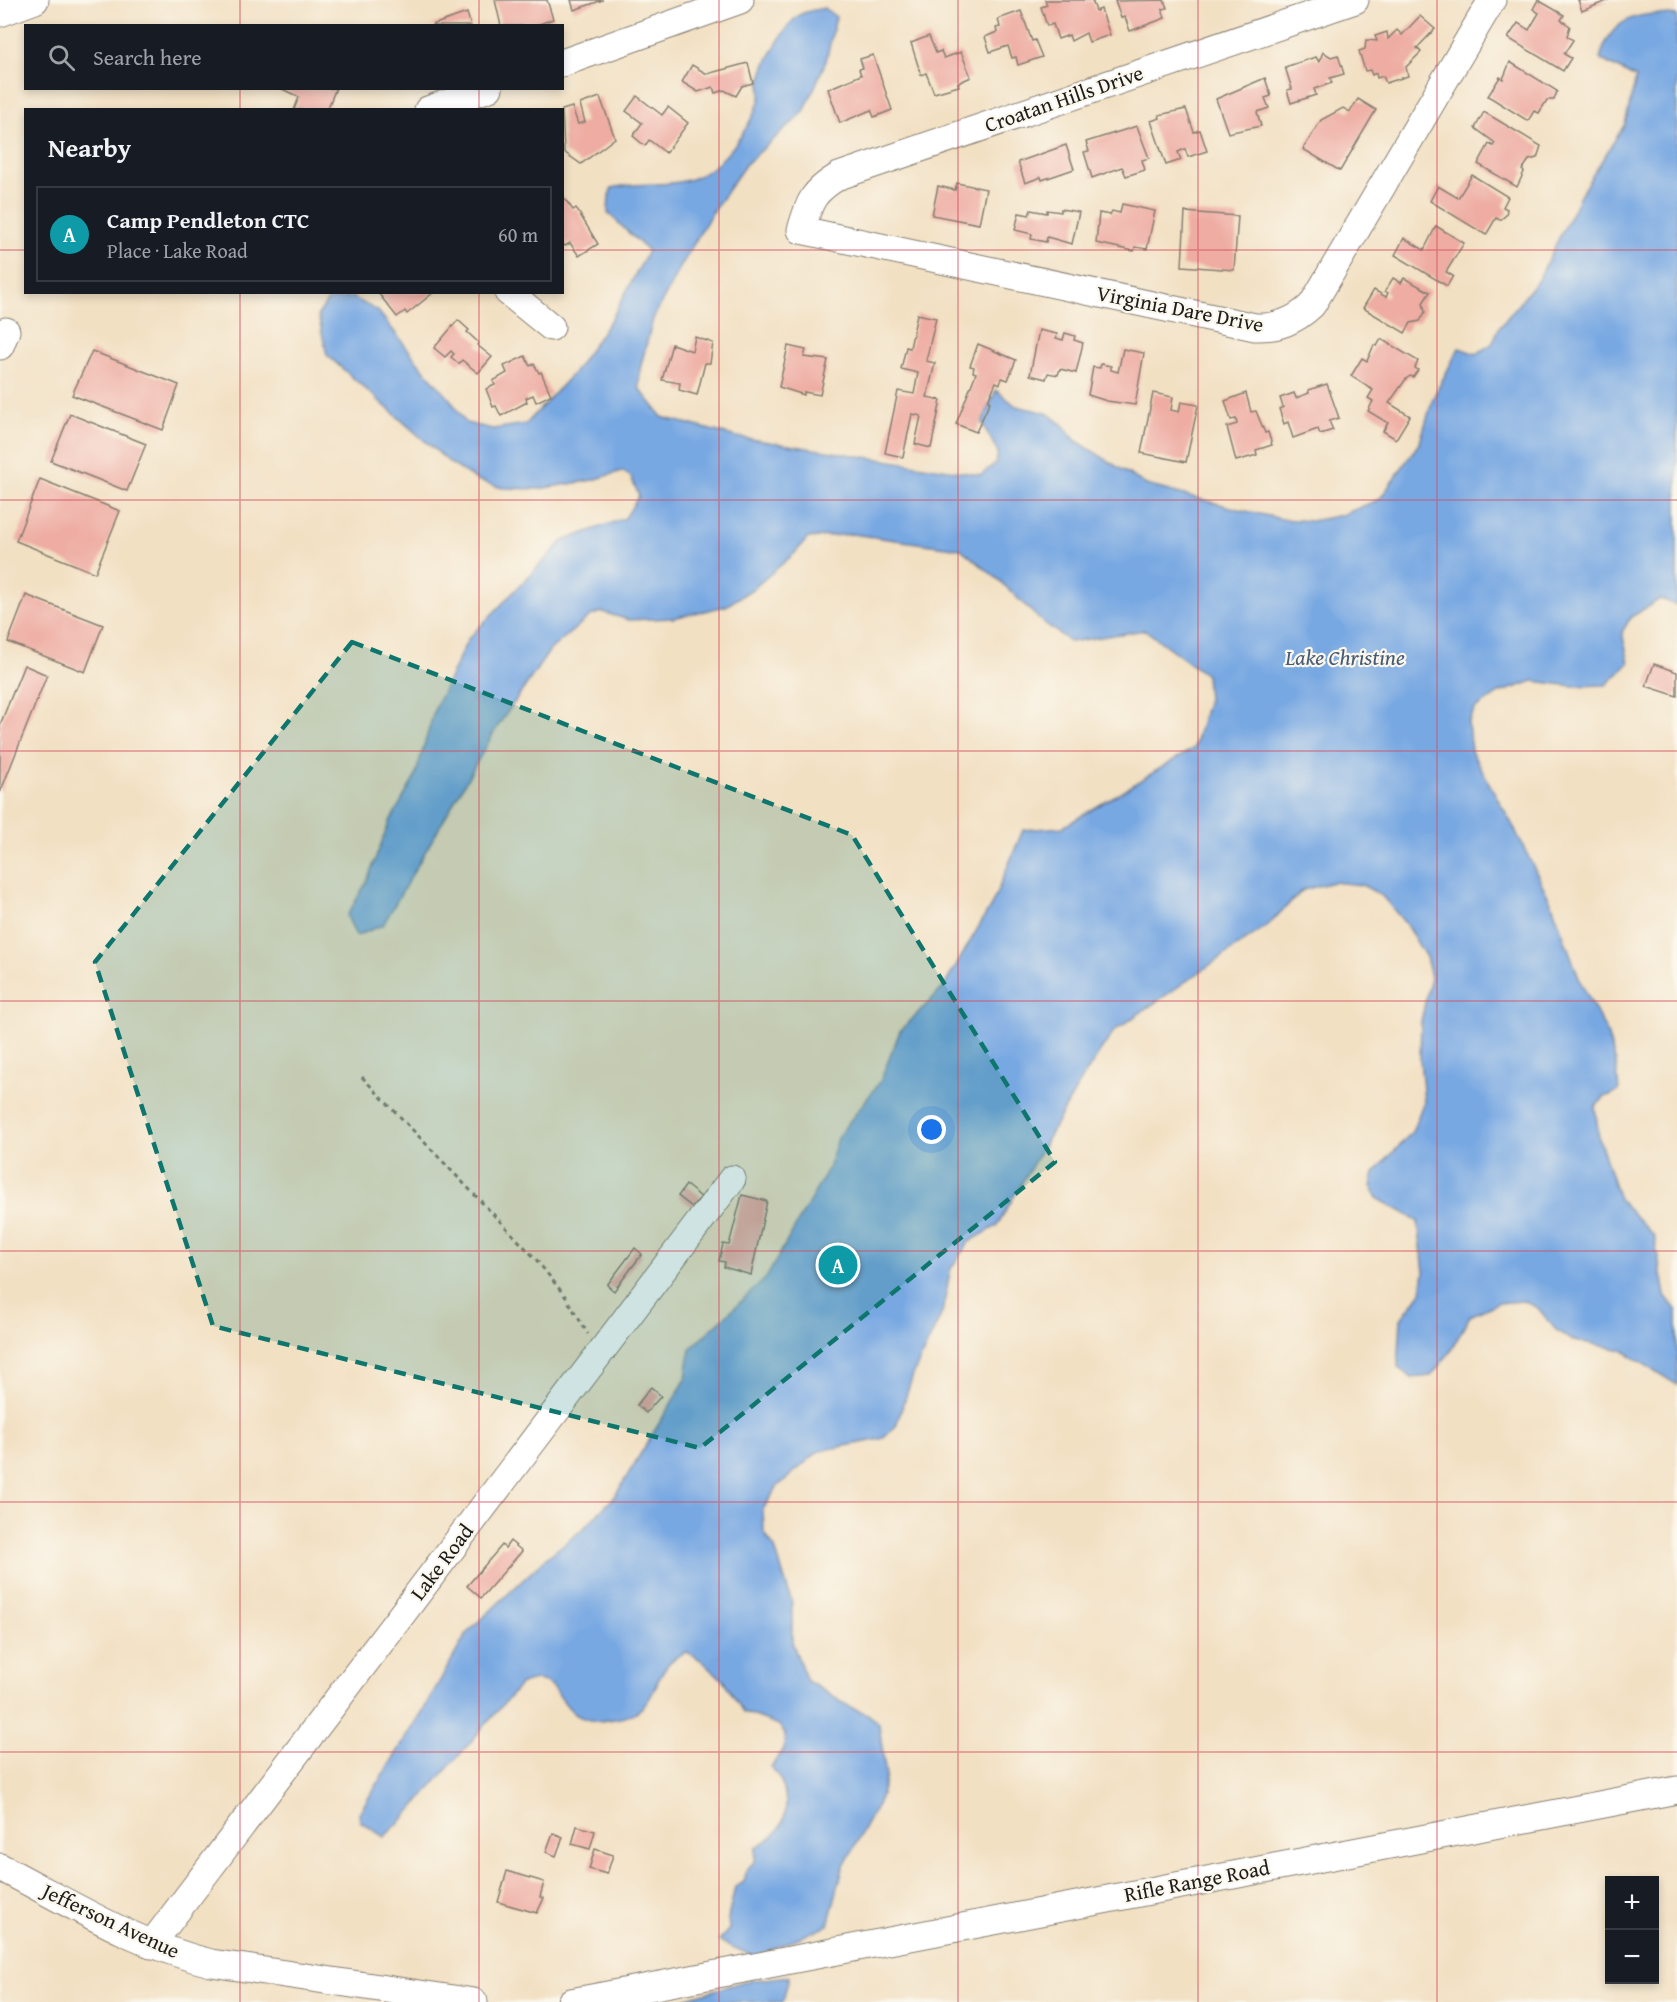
<!DOCTYPE html>
<html lang="en">
<head>
<meta charset="utf-8">
<style>
  :root { --surface:#171b24; --page:#242831; --text:#f1f3f6; --muted:#9ea1a6; --line:#363941; --accent:#0b8043 }
  body { margin:0; font-family:"Gentium Book Plus",serif; background:var(--page); color:var(--text) }
  .controls { position:absolute; right:18px; bottom:18px; display:grid; overflow:hidden; border-radius:0px; box-shadow:0 3px 9px #0003 }
  .controls button { width:54px; height:54px; display:grid; place-items:center; padding:0; border:0; border-bottom:2px solid var(--line); background:var(--surface); color:var(--text); font:30px sans-serif }
  .you { position:absolute; left:932px; top:1130px; width:21px; height:21px; margin:-15px; border:4px solid #fff; border-radius:50%; background:#1a73e8; box-shadow:0 0 0 9px #1a73e833 }
  .badge { display:grid; place-items:center; width:39px; height:39px; border-radius:50%; background:var(--accent); color:#fff; font-size:20px; font-weight:700 }
  .pin { position:absolute; translate:-50% -50%; border:3px solid #fff; box-shadow:0 2px 6px #0006 }
  .list { margin:0; padding:0; list-style:none }
  h2 { display:flex; justify-content:space-between; align-items:center; height:78px; margin:0; padding:0 24px; font-size:26px }
  h2 small { font-size:20px; font-weight:400; color:var(--muted) }
  .list li { display:grid; grid-template-columns:39px 1fr auto; gap:18px; align-items:center; box-sizing:border-box; height:96px; margin:0 12px 12px; padding:0 12px; border:2px solid var(--line); border-radius:0px }
  .list b { display:block; font-size:22px; white-space:nowrap }
  .list p { margin:0; font-size:20px; white-space:nowrap; color:var(--muted) }
  .list em { font-size:20px; font-style:normal; color:var(--muted) }
  .icon { flex:none; width:33px; height:33px; fill:none; stroke:currentColor; stroke-width:2; stroke-linecap:round; stroke-linejoin:round }
  .map { position:relative; flex:none; width:1677px; height:2002px; overflow:hidden }
  .search { position:absolute; background:var(--surface); box-shadow:0 3px 9px #0003; left:24px; top:24px; width:540px; height:66px; display:flex; align-items:center; gap:15px; box-sizing:border-box; padding:0 21px; border-radius:0px; color:var(--muted); font-size:22px }
  .panel { position:absolute; background:var(--surface); box-shadow:0 3px 9px #0003; left:24px; top:108px; width:540px; height:186px; border-radius:0px }
  .map>svg:first-child { display:block }
  .water { fill:#78a8e2; stroke:#4a627f; stroke-width:1.5 }
  .building { fill:#eeaca2 }
  .lines { fill:none; stroke-linecap:round; stroke-linejoin:round }
  .minor-casing { stroke:#877e70; stroke-width:29 }
  .path { stroke:#877e70; stroke-width:3; stroke-dasharray:4.5 4.5; stroke-linecap:butt }
  .minor { stroke:#fff; stroke-width:27 }
  .marked { fill:#0f766e; fill-opacity:0.2; stroke:#0f766e; stroke-width:4.5; stroke-dasharray:12 8; stroke-linejoin:round }
  .grid { fill:none; stroke:#d1495b; stroke-width:1.5; stroke-opacity:0.55 }
  .labels { text-anchor:middle; stroke-width:4.5; stroke-linejoin:round; paint-order:stroke }
  .street-label { font-size:21px; fill:#1c1c1c; stroke:#fbf7ec }
  .water-label { font-size:22px; font-style:italic; fill:#455b75; stroke:#fbf7ec }
</style>
</head>
<body>
<div class="map">
<svg width="1677" height="2002" viewBox="0 0 1677 2002">
  <rect width="100%" height="100%" fill="#fbf7ec"/>
  <filter id="ink" filterUnits="userSpaceOnUse"><feTurbulence type="fractalNoise" baseFrequency=".0167" numOctaves="2"/><feDisplacementMap in="SourceGraphic" scale="12" xChannelSelector="R" yChannelSelector="G"/><feConvolveMatrix kernelMatrix="1 2 1 2 8 2 1 2 1" color-interpolation-filters="sRGB"/></filter>
  <filter id="wash" filterUnits="userSpaceOnUse"><feTurbulence type="fractalNoise" baseFrequency=".008" numOctaves="4" result="noise"/><feDisplacementMap in="SourceGraphic" scale="24" xChannelSelector="R" yChannelSelector="G"/><feGaussianBlur stdDeviation="1.35" result="paint"/><feColorMatrix in="noise" values="0 0 0 0 0 0 0 0 0 0 0 0 0 0 0 0 0 1.4 0 .05"/><feComposite in="paint" operator="in"/></filter>
  <g filter="url(#wash)">
    <rect width="100%" height="100%" fill="#f2e0c3"/>
    <!-- water -->
    <g class="water">
      <path d="M824 8 836 17 826 61 804 112 745 165 711 214 677 273 653 319 640 369 639 388 662 417 737 437 981 475 996 463 998 452 982 423 996 390 1016 406 1047 413 1064 426 1075 440 1146 485 1246 511 1282 519 1311 521 1342 515 1380 499 1420 442 1433 398 1459 348 1476 354 1492 344 1499 328 1538 280 1583 190 1625 124 1636 78 1600 59C1610 18 1639 10 1677 16V605L1660 599 1631 617 1622 632 1629 663 1606 685 1573 686 1533 681 1499 693 1475 709 1468 723 1471 751 1511 822 1552 904 1580 981 1607 1033 1616 1063 1619 1091 1605 1097 1595 1107 1599 1138 1619 1199 1654 1236 1665 1295 1677 1311V1385L1622 1350 1569 1339 1555 1329 1538 1308 1523 1301 1498 1303 1470 1316 1450 1352 1431 1376 1412 1378 1398 1368 1401 1319 1421 1292 1424 1272 1418 1221 1377 1198 1371 1186 1374 1173 1412 1132 1424 1101 1420 1059 1421 1021 1431 977 1426 957 1405 923 1381 895 1362 885 1333 882 1303 890 1268 925 1114 1031 1082 1079 997 1226 969 1242 951 1268 942 1313 913 1375 896 1426 881 1439 819 1451 777 1487 763 1509 764 1533 775 1548 792 1603V1642L807 1681 850 1707 868 1714 879 1724 886 1777 879 1801 843 1868 828 1925 755 1957 719 1941 729 1929 728 1918 735 1887 744 1882 747 1869 755 1861 756 1847C761 1844 768 1841 772 1837 792 1820 789 1785 771 1767L784 1749 785 1734 779 1725 743 1712 724 1681 701 1660 687 1652C645 1666 667 1713 614 1719 609 1720 601 1721 596 1721 590 1720 578 1717 574 1713 555 1697 553 1669 520 1685L409 1813 384 1837 360 1821 359 1813 421 1714 467 1633 546 1558 583 1529 615 1496 686 1379 690 1349 766 1278 828 1169 839 1135 880 1082 900 1031 943 988 992 904 1023 830 1063 827 1194 748 1208 699 1206 675 1145 630 1070 642 1039 619 1000 581 961 549 852 534 808 538 795 553 754 588 726 606 673 618 629 620 602 612 590 616 550 650 496 729 383 925 356 936 347 916 367 881 389 823 415 777 435 708 468 639 563 541 625 518 639 496 631 477 622 471 593 480 538 489 502 488 477 480 450 463 327 355 318 315 328 300 352 297 378 311 425 371 450 399 466 423 493 429 526 424 575 371 612 318 648 251 608 213 609 196 612 188C639 181 667 188 694 178 723 167 748 130 759 102 762 94 759 83 762 75 766 61 786 24 798 16 804 11 817 10 824 8Z"/>
      <path d="M789 1976 783 2002H674L745 1981Z"/>
    </g>
    <g id="blocks">
      <!-- building -->
      <g class="building">
        <path d="M495 0H547L553 19 534 26H501Z"/>
        <path d="M571 0H603L574 10Z"/>
        <path d="M1045 0H1092L1096 11 1101 9 1110 35 1089 42 1086 33 1071 41 1069 35 1058 39 1053 24 1047 26 1041 7 1047 5Z"/>
        <path d="M1164 0 1167 8 1162 9 1165 18 1130 31 1125 17 1121 18 1115 1Z"/>
        <path d="M1538 0 1564 15 1561 20 1570 26 1567 36 1573 40 1564 54 1571 58 1563 71 1508 38 1518 23 1529 30 1539 13 1533 9Z"/>
        <path d="M1578 0H1609L1582 11Z"/>
        <path d="M1021 11 1032 41 1035 40 1042 57 1018 65 1016 57 1012 58 1008 46 990 52 985 37 997 32 996 28 1000 27 998 19Z"/>
        <path d="M467 13 471 26H432V25Z"/>
        <path d="M1420 16 1435 29 1417 48 1421 52 1406 67 1408 76 1386 83 1383 76 1377 78 1376 73 1372 75 1370 70 1365 71 1359 51 1365 49 1366 40 1377 41 1375 36 1387 32 1388 39 1397 30 1402 35Z"/>
        <path d="M929 36 936 53 941 51 944 58 961 52 971 77 958 83 959 86 934 93 926 73 921 75 911 43Z"/>
        <path d="M1323 52 1331 57 1338 55 1344 74 1330 78 1332 83 1314 89 1316 95 1291 103 1287 90 1292 89 1285 67 1316 57 1319 62Z"/>
        <path d="M873 55 892 110 874 117 871 110 840 123 828 89 861 75 859 69 863 68 860 59Z"/>
        <path d="M1510 62 1557 91 1554 100H1547L1539 113 1534 111 1528 121 1488 96 1500 77 1503 79Z"/>
        <path d="M748 63 753 83 742 86 736 96 724 90 715 93 713 87 698 92 682 82 692 65 707 74Z"/>
        <path d="M1265 78 1271 96 1265 98 1269 108 1257 112 1261 126 1228 133 1216 99Z"/>
        <path d="M280 88H336L327 110H294L299 97Z"/>
        <path d="M637 96 662 115 668 107 688 123 666 153 649 140 645 146 633 136 642 123 626 111Z"/>
        <path d="M600 97 615 138 581 164 564 152 562 110 572 107 578 124 585 122 580 104Z"/>
        <path d="M1358 99 1376 110 1340 171 1303 149 1321 120 1343 108 1350 112Z"/>
        <path d="M1186 109 1194 132 1200 130 1207 151 1188 157 1185 149 1178 152 1181 160 1166 165 1151 121 1160 118 1159 115Z"/>
        <path d="M1484 112 1541 146 1537 158 1529 160 1522 170 1524 172 1517 187 1478 164 1489 144 1493 146 1495 143 1475 128Z"/>
        <path d="M1137 126 1149 158 1142 160 1145 170 1126 176 1122 167 1092 178 1084 152 1089 151 1086 142Z"/>
        <path d="M1066 145 1074 169 1042 180 1041 177 1025 183 1018 162Z"/>
        <path d="M1472 175 1508 197 1503 207 1507 209 1506 215 1500 220 1496 218 1486 235 1430 201 1438 186 1458 198Z"/>
        <path d="M957 183 986 189 979 224 932 215 938 186 955 190Z"/>
        <path d="M562 195 573 210 576 208 598 244 579 256 570 243 565 246 562 243Z"/>
        <path d="M1122 204 1155 211 1147 249 1135 247 1134 251 1096 243 1099 213 1110 215 1112 211 1120 213Z"/>
        <path d="M1061 209 1079 212 1072 244 1047 237 1046 242 1031 239 1032 234 1015 230 1019 213 1029 215 1031 210 1047 213V210L1061 212Z"/>
        <path d="M1185 212 1238 216 1234 270 1182 266Z"/>
        <path d="M1436 226 1464 243 1446 272 1453 276 1447 286 1395 255 1404 238 1424 250Z"/>
        <path d="M1393 278 1401 283 1404 278 1430 292 1423 303 1425 312 1420 321 1411 323 1405 333 1363 308 1374 290 1386 297 1388 293 1385 291Z"/>
        <path d="M381 292H434L407 314 405 311 397 317 379 294Z"/>
        <path d="M917 314 936 318 926 361 935 363 927 397 941 400 931 448 915 444 921 416 912 414 903 457 885 453 898 391 914 394 918 373 901 369 906 347 910 348Z"/>
        <path d="M458 320 469 330 467 332 479 343 477 345 492 357 478 373 462 360 459 364 451 357 454 354 451 351 445 357 434 348Z"/>
        <path d="M1039 330 1057 334 1056 338 1063 340 1065 333 1075 336 1074 340 1083 343 1076 373 1060 369 1058 375 1048 373 1046 379 1030 375Z"/>
        <path d="M695 337 713 343 710 363H705L697 395 679 390 680 383 662 380 672 344 692 351Z"/>
        <path d="M1381 339 1418 361 1415 368 1418 370 1413 377 1410 376 1406 379 1389 403 1410 416 1396 439 1383 431 1388 423 1368 411 1373 401 1368 398 1373 390 1351 376 1362 358 1367 361 1374 345 1377 346Z"/>
        <path d="M978 344 1016 360 1008 380 1002 378 1000 384 996 382 988 401 990 402 976 432 956 424 976 373 973 372 974 367 970 366Z"/>
        <path d="M788 346 806 350 804 357 828 360 820 395 804 392V395L779 387Z"/>
        <path d="M1123 349 1144 353 1135 405 1107 401 1088 395 1093 367 1100 368 1101 364 1111 366V370L1118 372Z"/>
        <path d="M92 351 179 385 163 430 72 395Z"/>
        <path d="M525 356 530 366 534 364 539 373 541 372 551 395 536 402 533 395 526 398 527 402 501 416 496 406 493 407 486 389 495 385 493 381 507 373 504 366Z"/>
        <path d="M1327 384 1339 418 1329 421 1333 430 1320 434 1318 429 1293 438 1288 422 1284 424 1279 409 1283 407 1280 398 1294 393 1296 398 1309 393 1308 390Z"/>
        <path d="M1153 393 1173 397 1171 410 1179 412 1181 402 1198 405 1186 462 1141 453Z"/>
        <path d="M1246 393 1251 412 1256 411 1265 433 1268 432 1272 445 1256 450 1257 455 1236 461 1227 427 1237 424 1236 419 1231 420 1225 401Z"/>
        <path d="M70 414 146 444 127 491 51 461Z"/>
        <path d="M40 479 120 511 95 573 16 541Z"/>
        <path d="M26 595 103 625 85 672 8 642Z"/>
        <path d="M1654 664 1677 672V696L1646 686Z"/>
        <path d="M24 665 47 675 0 793V725Z"/>
        <path d="M686 1185 701 1197 692 1207 678 1196Z"/>
        <path d="M742 1195 767 1201 751 1275 724 1267 725 1262 719 1261 723 1244 729 1245Z"/>
        <path d="M635 1248 642 1254 614 1291 607 1285Z"/>
        <path d="M651 1387 661 1396 646 1413 637 1405Z"/>
        <path d="M510 1541 522 1551 481 1598 467 1586 502 1545 505 1548Z"/>
        <path d="M577 1826 595 1831 590 1849 572 1844Z"/>
        <path d="M553 1833 563 1837 556 1856 546 1852Z"/>
        <path d="M595 1849 613 1855 607 1874 589 1869Z"/>
        <path d="M507 1871 544 1882 540 1897 544 1898 537 1913 498 1902Z"/>
      </g>
    </g>
  </g>
  <g filter="url(#ink)">
    <use href="#blocks" fill-opacity="0" stroke="#877e70" stroke-width="1.5"/>
    <g class="lines">
      <!-- minor casing -->
      <g class="minor-casing">
        <g id="minor">
          <path d="M1355 0 839 176C812 192 810 201 801 230L1255 327C1278 328 1295 321 1312 305L1492 0"/>
          <path d="M0 13 35 0"/>
          <path d="M562 63 740 0"/>
          <path d="M428 110 489 88"/>
          <path d="M508 292 551 327"/>
          <path d="M0 346 6 331"/>
          <path d="M0 1867C68 1902 136 1945 211 1963L474 2002"/>
          <path d="M151 1945 732 1179"/>
          <path d="M571 2002 1677 1790"/>
        </g>
      </g>
      <!-- path -->
      <path class="path" d="M362 1077 535 1258 565 1296 588 1334"/>
      <!-- minor -->
      <use href="#minor" class="minor"/>
    </g>
  </g>
  <!-- marked area -->
  <path class="marked" d="M352 642 852 835 1055 1162 700 1448 213 1326 95 962Z"/>
  <!-- grid -->
  <path class="grid" d="M240 0V26M479 0V26M719 0V2002M958 0V2002M1198 0V2002M1437 0V2002M240 88V110M479 88V110M0 250H26M562 250H1677M240 292V2002M479 292V2002M0 500H1677M0 751H1677M0 1001H1677M0 1251H1677M0 1502H1677M0 1752H1677"/>
  <g class="labels">
    <!-- street labels -->
    <g class="street-label">
      <text transform="translate(1064 99) rotate(-19)" y="7">Croatan Hills Drive</text>
      <text transform="translate(1180 309) rotate(11)" y="7">Virginia Dare Drive</text>
      <text transform="translate(442 1562) rotate(-53)" y="7">Lake Road</text>
      <text transform="translate(1197 1881) rotate(-11)" y="7">Rifle Range Road</text>
      <text transform="translate(111 1921) rotate(25)" y="7">Jefferson Avenue</text>
    </g>
    <!-- water labels -->
    <g class="water-label">
      <text x="1345" y="665">Lake Christine</text>
    </g>
  </g>
</svg>
<div class="controls">
<button>+</button>
<button>−</button>
</div>
<div class="you"></div>
<div class="pin badge" style="left:838px;top:1265px;background:#0f9aa8">A</div>
<div class="search"><svg class="icon" aria-label="search" viewBox="0 0 24 24"><circle cx="10" cy="10" r="6"/><path d="M15 15l6 6"/></svg>Search here</div>
<section class="panel">
<h2>Nearby<small></small></h2>
<ul class="list">
<li><span class="badge" style="background:#0f9aa8">A</span><div><b>Camp Pendleton CTC</b><p>Place · Lake Road</p></div><em>60 m</em></li>
</ul>
</section>
</div>
</body>
</html>
